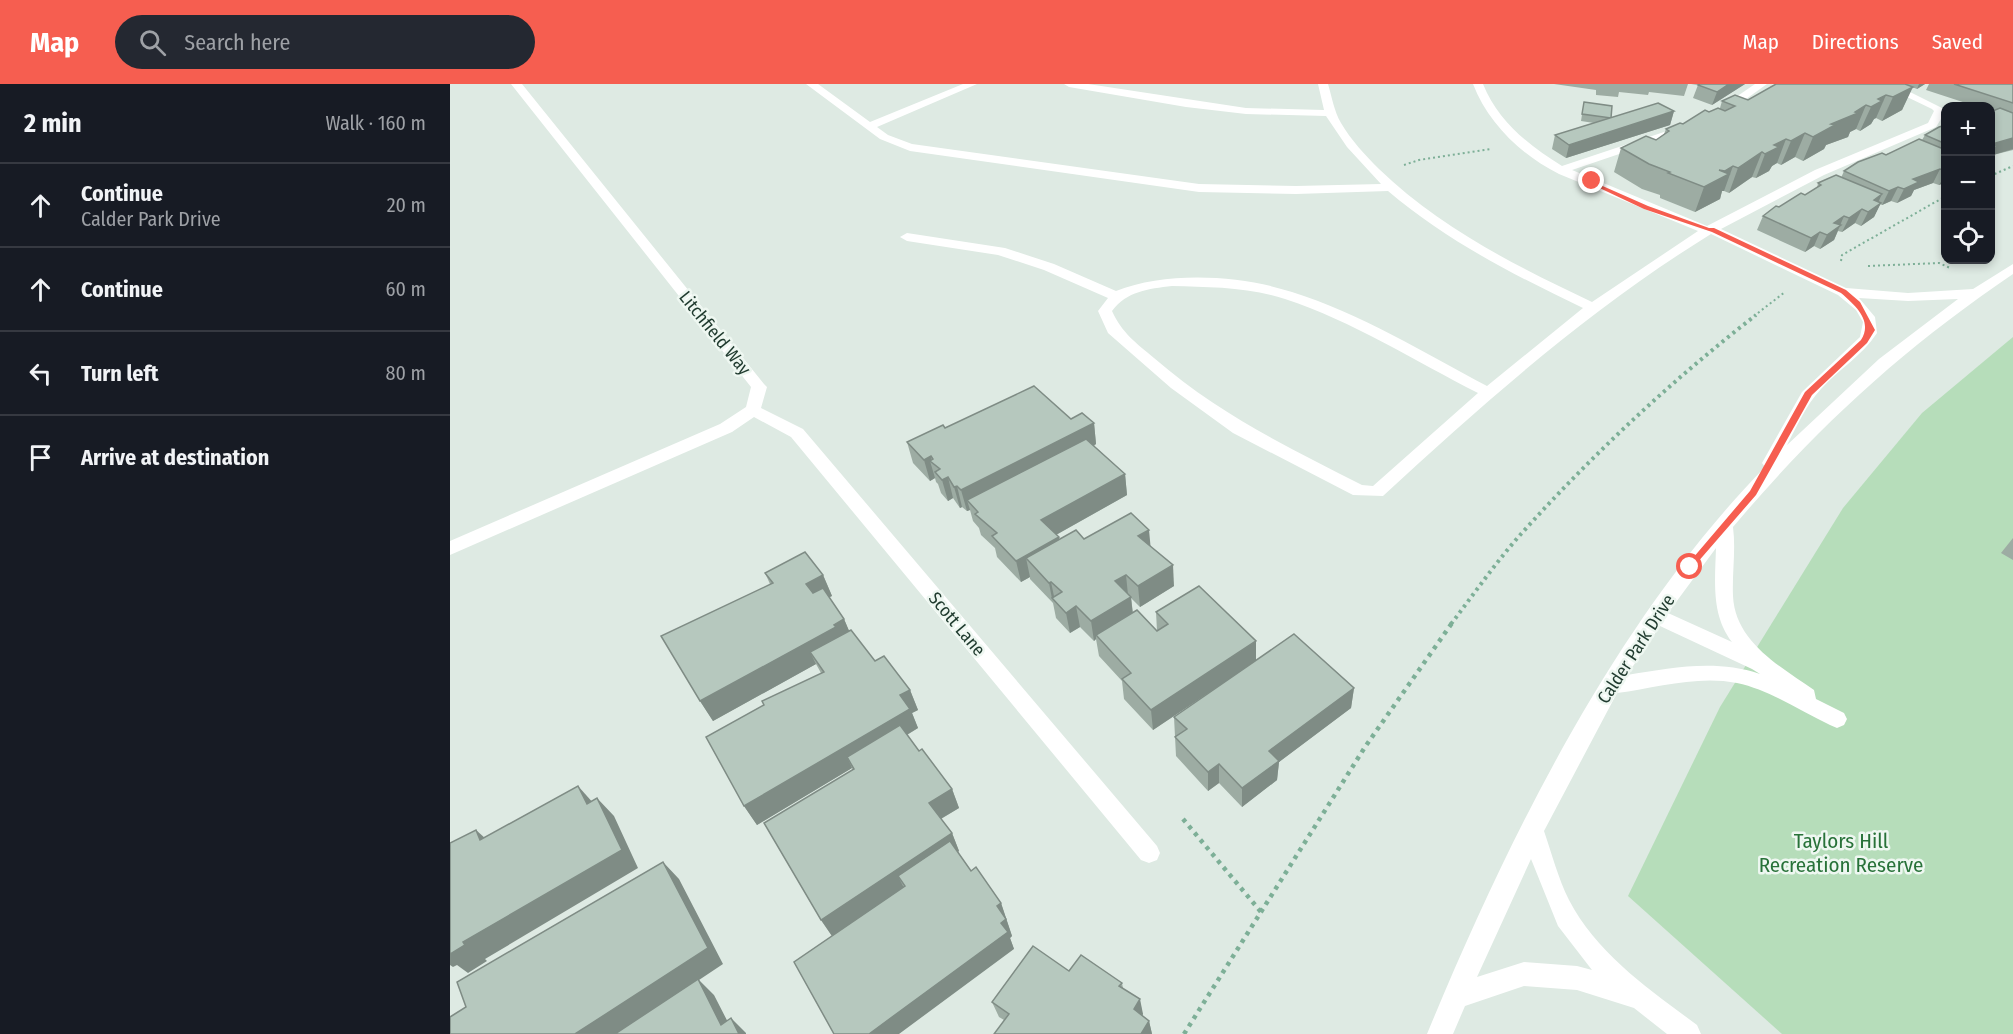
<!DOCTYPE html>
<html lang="en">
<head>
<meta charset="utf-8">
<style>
  :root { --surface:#171b24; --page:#242831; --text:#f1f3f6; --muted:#9ea1a6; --line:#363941; --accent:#f65e50 }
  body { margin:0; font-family:"Fira Sans Condensed",sans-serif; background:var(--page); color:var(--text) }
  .controls { position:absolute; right:18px; top:18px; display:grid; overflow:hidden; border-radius:12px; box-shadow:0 3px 9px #0003 }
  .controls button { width:54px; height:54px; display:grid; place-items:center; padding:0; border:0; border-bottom:2px solid var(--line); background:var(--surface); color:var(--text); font:30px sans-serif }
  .stop { position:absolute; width:18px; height:18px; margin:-14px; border:4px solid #f65e50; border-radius:50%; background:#fff }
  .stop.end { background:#f65e50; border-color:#fff; box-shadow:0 2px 6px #0008 }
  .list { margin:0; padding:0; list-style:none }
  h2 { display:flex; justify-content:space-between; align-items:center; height:78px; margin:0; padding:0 24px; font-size:26px }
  h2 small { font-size:20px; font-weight:400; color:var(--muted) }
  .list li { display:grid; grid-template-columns:39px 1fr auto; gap:18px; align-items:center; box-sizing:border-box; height:84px; padding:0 24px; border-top:2px solid var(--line) }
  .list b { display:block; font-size:22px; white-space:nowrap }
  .list p { margin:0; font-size:20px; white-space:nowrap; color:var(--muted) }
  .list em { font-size:20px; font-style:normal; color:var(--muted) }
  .icon { flex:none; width:33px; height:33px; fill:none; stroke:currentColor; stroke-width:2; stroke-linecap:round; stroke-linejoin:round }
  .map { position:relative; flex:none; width:1563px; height:950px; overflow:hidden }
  header { display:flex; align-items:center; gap:36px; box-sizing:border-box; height:84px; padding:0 30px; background:var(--accent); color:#fff }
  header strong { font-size:28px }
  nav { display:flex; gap:33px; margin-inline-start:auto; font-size:21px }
  .search { width:420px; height:54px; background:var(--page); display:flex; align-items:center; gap:15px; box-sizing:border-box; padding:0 21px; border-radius:33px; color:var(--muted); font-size:22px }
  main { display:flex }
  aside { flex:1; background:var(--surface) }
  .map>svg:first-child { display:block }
  .green { fill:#b6ddba }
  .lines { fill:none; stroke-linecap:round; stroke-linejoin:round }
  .path-far2 { stroke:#7daf97; stroke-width:2; stroke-dasharray:2 3; stroke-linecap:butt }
  .path-far1 { stroke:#7daf97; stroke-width:4; stroke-dasharray:3 4; stroke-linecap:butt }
  .path { stroke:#7daf97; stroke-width:4.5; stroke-dasharray:4 5; stroke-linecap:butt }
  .minor { fill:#fff; fill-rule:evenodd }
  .wall { fill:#9daca3 }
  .shaded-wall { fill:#7f8c85 }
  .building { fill:#b6c8be; stroke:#7f8c85; stroke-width:1.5 }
  .route { fill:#f65e50 }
  .labels { text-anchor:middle; stroke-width:5; stroke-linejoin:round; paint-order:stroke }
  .street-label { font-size:18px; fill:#1f3a2e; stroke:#eef7f1 }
  .near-park-label { font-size:21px; fill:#287239; stroke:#eef7f1 }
</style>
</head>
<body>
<header>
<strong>Map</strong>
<div class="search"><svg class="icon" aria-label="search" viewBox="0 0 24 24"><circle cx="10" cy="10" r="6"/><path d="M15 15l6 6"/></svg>Search here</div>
<nav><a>Map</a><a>Directions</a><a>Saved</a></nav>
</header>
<main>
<aside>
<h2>2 min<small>Walk · 160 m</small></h2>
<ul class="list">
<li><svg class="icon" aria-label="ahead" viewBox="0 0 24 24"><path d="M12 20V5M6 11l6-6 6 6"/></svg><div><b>Continue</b><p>Calder Park Drive</p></div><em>20 m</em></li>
<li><svg class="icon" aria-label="ahead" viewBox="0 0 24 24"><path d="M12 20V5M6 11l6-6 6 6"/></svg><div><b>Continue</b></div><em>60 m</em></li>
<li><svg class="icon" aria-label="left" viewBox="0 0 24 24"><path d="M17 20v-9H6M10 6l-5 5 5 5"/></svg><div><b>Turn left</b></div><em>80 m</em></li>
<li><svg class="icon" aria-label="arrive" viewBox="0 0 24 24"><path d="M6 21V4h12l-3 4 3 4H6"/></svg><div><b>Arrive at destination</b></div></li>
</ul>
</aside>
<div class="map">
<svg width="1563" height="950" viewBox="0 0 1563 950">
  <rect width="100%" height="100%" fill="#deeae3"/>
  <!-- green -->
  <path class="green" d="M1563 253V950H1332L1178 812 1270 623 1393 424 1472 329Z"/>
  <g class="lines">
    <!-- path-far2 -->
    <g class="path-far2">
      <path d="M954 81 969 76 1041 65"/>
      <path d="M1540 92 1563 82"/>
      <path d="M1391 177 1392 171 1496 112"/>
      <path d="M1418 182 1489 179 1500 184"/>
      <path d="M1304 232 1335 208"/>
    </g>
    <!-- path-far1 -->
    <path class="path-far1" d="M1001 540C1024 510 1046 478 1071 450 1143 370 1221 297 1306 231"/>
    <!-- path -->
    <g class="path">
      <path d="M733 735 811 828"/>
      <path d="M734 950 915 663 1002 539"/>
    </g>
    <!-- minor -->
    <g class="minor">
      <path d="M61 0H72L314 300 317 303 311 324 353 345 707 762 710 769 707 776 699 779 691 776 341 353 304 333 282 348 0 471V457L270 340 296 323 301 303Z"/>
      <path d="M356 0H368L420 38 513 0H527L427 43 438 51 462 60 749 100 846 102 931 100 897 63 876 32 796 30 736 23 619 3 614 0H638L796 24 874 26 868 0H878C882 13 884 27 891 39 901 56 915 71 929 85 990 144 1066 182 1142 218L1248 147 1109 90C1071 71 1038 39 1023 0H1033C1048 37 1078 61 1112 82L1226 44H1234V48L1122 86 1257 142 1365 86 1478 39 1484 27 1482 25 1430 0H1444L1494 25 1496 27 1486 43 1374 91 1271 145 1396 204 1458 209 1523 205 1563 180V190C1454 264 1368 342 1283 443 1286 466 1282 489 1283 512 1285 558 1331 583 1364 606L1366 615 1394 629 1397 635 1394 641 1387 644 1380 641C1350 627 1320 606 1287 599 1247 591 1206 604 1167 609L1094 747C1102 770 1108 794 1119 816 1147 870 1200 906 1247 941L1251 950H1217L1184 924 1127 906 1074 902 1015 922 1003 950H977C1059 752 1165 537 1315 383L1312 379 1352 308 1410 253 1413 238 1406 226 1388 211 1261 150C1141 224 1037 316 933 412L903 411 783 349 721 304 658 249 648 227 658 214 594 186 548 171 457 157 450 153 457 149 555 164 604 180 666 207C717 187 790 191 842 208 910 229 974 269 1037 302L1133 224C1064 191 997 157 938 107L846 110 749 108 460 67 430 55ZM722 202C759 203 799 203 835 215 902 237 965 277 1028 309L923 402 912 401C836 362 770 331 704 274 686 259 672 249 662 227 677 207 698 205 722 202ZM1409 214 1458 217 1508 215 1429 275 1337 361C1347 342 1356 321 1371 305 1389 285 1412 272 1427 249L1425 233ZM1266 464C1265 497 1261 531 1282 558L1218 529ZM1210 542 1302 585 1310 590C1265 575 1222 584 1177 591ZM1081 775 1108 842 1142 886 1127 882 1074 878 1027 893Z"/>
      <path d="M1305 0H1317L1278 28H1270V24Z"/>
    </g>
  </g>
  <!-- wall -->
  <g class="wall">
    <path d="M1104 0H1238L1234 12 1199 8 1198 11 1169 8 1168 13 1146 11V6Z"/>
    <path d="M1241 0H1295L1262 21 1243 14 1248 1Z"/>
    <path d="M1326 0H1475L1467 5 1462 3 1452 26 1432 37 1426 34 1424 35 1421 40 1410 47 1406 45 1400 48 1398 53 1376 61 1374 65 1353 77 1345 73 1331 81 1327 79 1322 82 1319 87 1306 94 1302 93 1279 109 1274 107H1272L1270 115 1245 128 1210 114V111L1192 105 1164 88 1171 64 1206 56 1214 50 1216 45 1233 40 1259 28 1270 24 1272 17 1298 16Z"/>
    <path d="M1479 0H1563V66L1543 71 1540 75V22H1525L1476 6Z"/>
    <path d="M1134 18 1161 34 1224 27 1220 41 1116 74 1102 65 1105 51 1144 39 1131 37Z"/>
    <path d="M1496 41V98L1489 101 1483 99 1464 106 1461 112 1447 119 1441 117 1432 121 1430 120 1424 133 1411 142 1405 139 1392 148 1388 147 1384 156 1370 165 1364 162 1355 168 1307 146 1313 132 1329 123 1355 111 1367 104 1368 99 1391 94 1394 87 1472 56 1475 51Z"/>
    <path d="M621 335 644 339 646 360 644 362 675 390 677 411 606 451 609 453V455H634L700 462 724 502 690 523 681 514 683 529 707 547 706 528 806 577 904 604 901 624 829 678 827 696 792 723 769 699 758 707 726 672 724 633 803 579 703 646 674 615 672 597 649 572 646 555 644 557 630 543 620 549 606 534 603 519 580 495V493L571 498 547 473 545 464 531 451 529 444 523 437 520 426 517 427 512 423 510 424 503 414 498 417 491 409 488 400 486 398 485 394 480 397 463 379 457 358 495 344Z"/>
    <path d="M1563 454V476L1551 469Z"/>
    <path d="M315 489 373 491 382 512 379 513 394 535 399 547 425 577 460 606 468 626 462 629 468 644 457 651 469 667 502 705 509 724 491 735 502 749 509 767 508 768 521 787 551 819 562 852 560 854 564 865 382 852 371 836 403 686 402 684 307 741 294 722 371 589 366 580 263 637 250 617 320 500Z"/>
    <path d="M619 887 672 899 673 904 693 930 692 932 699 937 702 950H544L554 936 549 933 542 918Z"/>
  </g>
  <!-- shaded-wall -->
  <g class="shaded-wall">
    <path d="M1279 0H1295L1262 21 1267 8Z"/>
    <path d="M1469 0H1475L1467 5Z"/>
    <path d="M1463 3 1452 26 1432 37 1443 13Z"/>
    <path d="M1436 11 1426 34 1424 35 1421 40 1410 47 1421 23 1428 15Z"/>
    <path d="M1416 21 1406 45 1400 48 1398 53 1376 61 1374 65 1353 77 1363 53 1381 40Z"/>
    <path d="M1224 27 1220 41 1116 74 1119 61Z"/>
    <path d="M1355 49 1345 73 1331 81 1341 57Z"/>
    <path d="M1563 54V65L1543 71 1540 75V63L1542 60Z"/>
    <path d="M1336 55 1327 79 1322 82 1319 87 1306 94 1315 70 1324 61Z"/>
    <path d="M1312 68 1302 93 1279 109 1288 84Z"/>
    <path d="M1283 82 1274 107H1272L1270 115 1245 128 1254 103 1272 94 1275 87Z"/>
    <path d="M1490 85 1483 99 1464 106 1461 112 1447 119 1454 105 1463 95Z"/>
    <path d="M1496 90V98L1489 101Z"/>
    <path d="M1448 103 1441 117 1432 121 1439 107Z"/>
    <path d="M1432 110 1427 121 1431 119 1424 133 1411 142 1424 116Z"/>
    <path d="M1412 125 1405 139 1392 148 1399 134Z"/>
    <path d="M1394 132 1384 156 1370 165 1377 151 1384 139Z"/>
    <path d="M1370 148 1364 162 1355 168 1361 154Z"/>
    <path d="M644 339 646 360 524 424 517 416 520 426 517 427 511 406Z"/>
    <path d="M481 372 482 379 480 377 485 394 480 397 474 376Z"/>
    <path d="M675 390 677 411 595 457 591 436Z"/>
    <path d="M498 393 503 414 498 417 492 396Z"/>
    <path d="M507 402 512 423 510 424 504 403Z"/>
    <path d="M699 446 701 467 688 452Z"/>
    <path d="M609 453 612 474H576L580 493 571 498 566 477Z"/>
    <path d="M723 481 724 502 690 523 688 502Z"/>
    <path d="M373 491 382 512 365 520 356 500Z"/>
    <path d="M676 491 678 511 665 497Z"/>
    <path d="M601 498 605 517 602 514 603 520 599 499Z"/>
    <path d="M681 513 683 533 646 551V555L644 557 641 537Z"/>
    <path d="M626 522 630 543 620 549 616 529Z"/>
    <path d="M394 535 403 556 360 568 366 580 263 637 250 617Z"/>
    <path d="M806 557V577L703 646 701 626Z"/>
    <path d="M904 604 901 624 829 678 827 696 792 723V704L819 667Z"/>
    <path d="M460 606 468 626 462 629 468 644 403 683 397 673 402 684 307 741 294 722 450 611Z"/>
    <path d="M769 680V699L758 707V688Z"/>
    <path d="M128 702 145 721 137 720Z"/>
    <path d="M502 705 509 724 487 737 479 719Z"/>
    <path d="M147 714 164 732 188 784 35 875 37 877 18 889 7 881 3 883 0 881V866Z"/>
    <path d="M26 746 46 764 30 756Z"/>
    <path d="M502 749 509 767 456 803 448 792 454 804 382 852 371 836Z"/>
    <path d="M213 778 229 795 273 880 249 896 264 911 284 950H125Z"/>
    <path d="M551 819 562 852 560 854 564 865 449 950H419L551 839 547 822Z"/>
    <path d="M690 915 693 930 687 940 684 925Z"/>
    <path d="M281 934 296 949V950H289Z"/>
    <path d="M699 937 702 950H691Z"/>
  </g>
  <!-- building -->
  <g class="building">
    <path d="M1249 0H1279L1267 8 1248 1Z"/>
    <path d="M1326 0H1455L1463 3 1443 13 1436 11 1428 15 1432 17 1421 23 1416 21 1405 28 1408 29 1381 40 1385 41 1363 53 1355 49 1341 57 1336 55 1324 61 1329 63 1315 70 1312 68 1288 84 1283 82 1275 87 1269 86 1279 90 1254 103 1218 89 1220 88 1199 80 1171 64 1196 52 1206 56 1219 47 1216 45 1230 39 1233 40 1255 26 1259 28 1268 24 1275 27 1285 22 1272 17 1285 11 1298 16Z"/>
    <path d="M1504 0H1563V19Z"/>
    <path d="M1134 18 1162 22 1161 34 1132 30Z"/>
    <path d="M1208 19 1224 27 1119 61 1105 51Z"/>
    <path d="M1550 24 1563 29V54L1542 60 1548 62 1540 65V28Z"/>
    <path d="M1496 41V60L1475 51 1489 43Z"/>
    <path d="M1469 55 1496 66V87L1490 85 1463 95 1469 98 1454 105 1448 103 1439 107 1394 87 1408 78 1432 69 1436 71Z"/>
    <path d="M1386 91 1432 110 1424 116 1431 119 1418 128 1412 125 1399 134 1394 132 1384 139 1391 141 1377 151 1370 148 1361 154 1313 132 1326 122 1329 123 1351 109 1355 111 1371 101 1368 99Z"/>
    <path d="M584 302 621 335 632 329 644 339 511 406 507 402 504 403 498 393 492 396 485 388 490 385 480 377 483 375 481 372 474 376 457 358 493 341 495 344Z"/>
    <path d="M636 355 675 390 591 436 609 453 566 477 542 452 547 449 525 430 528 428 517 416Z"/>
    <path d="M681 429 699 446 688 452 723 481 688 502 676 491 665 497 681 513 641 537 626 522 616 529 602 514 612 508 601 498 599 499 576 474 626 446 634 455Z"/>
    <path d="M355 468 373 491 356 500 363 509 373 504 394 535 384 541 386 543 250 617 211 552 323 499 315 489Z"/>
    <path d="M749 502 806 557 701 626 672 595 681 589 646 551 687 526 707 547 718 540 706 528Z"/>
    <path d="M401 546 425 577 434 572 460 606 450 611 460 625 294 722 256 653 314 621 312 617 374 588 360 568Z"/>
    <path d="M844 550 904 604 819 667 829 677 792 704 769 680 758 688 725 653 737 645 724 633Z"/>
    <path d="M450 641 469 667 472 665 502 705 479 719 502 749 371 836 314 739 404 685 397 673Z"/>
    <path d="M128 702 137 720 147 714 172 766 13 858 15 861 0 870V759L26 746 30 756Z"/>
    <path d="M500 757 521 787 526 783 551 819 547 822 556 835 551 839 558 848 419 950H384L344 878 455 802 448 792Z"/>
    <path d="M213 778 258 864 125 950H0V933L16 923 7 898Z"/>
    <path d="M583 862 619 887 631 871 672 899 669 902 690 915 684 925 699 937 691 950H544L559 930 542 918Z"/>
    <path d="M248 895 271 941 281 934 289 950H165Z"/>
  </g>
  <!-- route -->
  <path class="route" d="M1139 96 1198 122 1259 144H1264L1396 206 1410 218 1425 246 1417 259 1362 311 1306 411 1240 487 1235 483 1237 481 1300 407 1355 308 1411 256C1423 237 1406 222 1391 209L1262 148 1194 125 1139 99Z"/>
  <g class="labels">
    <!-- street labels -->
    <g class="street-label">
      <text transform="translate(265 249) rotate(51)" y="6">Litchfield Way</text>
      <text transform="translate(507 540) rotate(50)" y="6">Scott Lane</text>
      <text transform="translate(1186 565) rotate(-57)" y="6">Calder Park Drive</text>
    </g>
    <!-- near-park labels -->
    <g class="near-park-label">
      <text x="1391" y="764">Taylors Hill<tspan x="1391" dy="24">Recreation Reserve</tspan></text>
    </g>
  </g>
</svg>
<div class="controls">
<button>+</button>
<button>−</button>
<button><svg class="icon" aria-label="locate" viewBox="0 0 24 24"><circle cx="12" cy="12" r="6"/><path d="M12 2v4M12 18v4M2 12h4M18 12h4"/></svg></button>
</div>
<div class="stop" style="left:1240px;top:483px"></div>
<div class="stop end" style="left:1142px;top:97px"></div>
</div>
</main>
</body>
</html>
